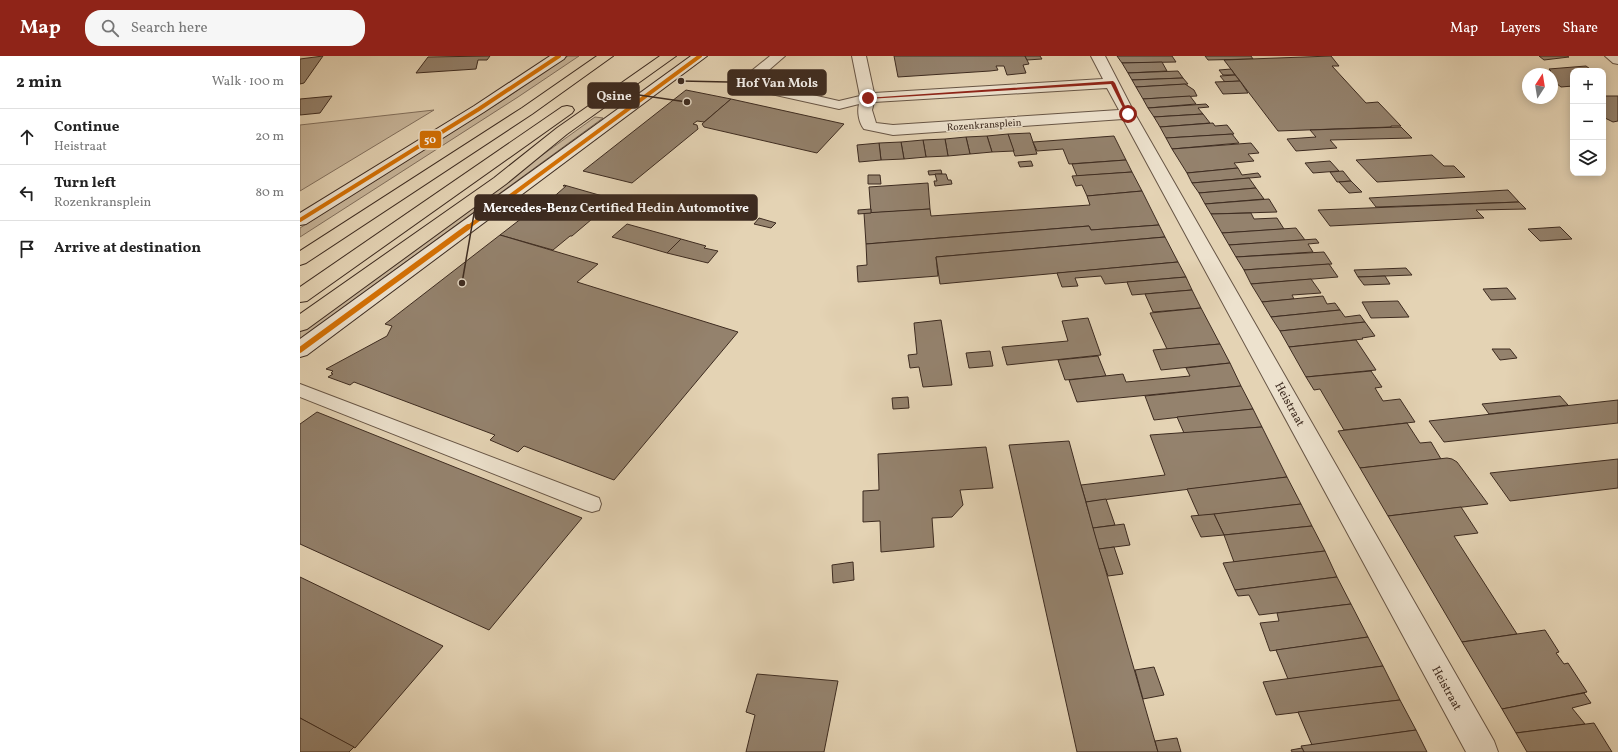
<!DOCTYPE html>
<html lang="en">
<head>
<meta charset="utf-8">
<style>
  :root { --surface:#fff; --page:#f6f6f6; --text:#222; --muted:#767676; --line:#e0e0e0; --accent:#8f2418 }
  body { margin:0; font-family:Vollkorn,serif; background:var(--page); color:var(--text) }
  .controls { position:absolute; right:12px; top:12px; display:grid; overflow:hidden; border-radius:8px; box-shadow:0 2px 10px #0003 }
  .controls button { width:36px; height:36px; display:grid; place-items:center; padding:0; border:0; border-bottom:1px solid var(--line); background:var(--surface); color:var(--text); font:20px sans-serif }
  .compass { position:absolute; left:1222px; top:12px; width:36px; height:36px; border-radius:50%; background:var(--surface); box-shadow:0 2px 10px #0003; rotate:12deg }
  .stop { position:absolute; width:12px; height:12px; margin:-9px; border:3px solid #8f2418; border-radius:50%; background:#fff }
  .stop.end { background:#8f2418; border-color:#fff; box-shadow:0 1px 4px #0008 }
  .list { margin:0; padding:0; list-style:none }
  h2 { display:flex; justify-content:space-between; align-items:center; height:52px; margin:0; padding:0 16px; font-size:17px }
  h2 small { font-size:13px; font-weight:400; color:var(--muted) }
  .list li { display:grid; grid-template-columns:26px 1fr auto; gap:12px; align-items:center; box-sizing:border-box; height:56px; padding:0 16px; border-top:1px solid var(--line) }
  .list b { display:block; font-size:15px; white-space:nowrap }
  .list p { margin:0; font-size:13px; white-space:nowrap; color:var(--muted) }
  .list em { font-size:13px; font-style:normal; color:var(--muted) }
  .icon { flex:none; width:22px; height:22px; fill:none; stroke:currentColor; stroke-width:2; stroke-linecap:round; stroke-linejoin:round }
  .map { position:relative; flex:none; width:1318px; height:696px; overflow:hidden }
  header { display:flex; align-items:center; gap:24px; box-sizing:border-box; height:56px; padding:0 20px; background:var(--accent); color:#fff }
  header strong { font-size:19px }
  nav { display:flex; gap:22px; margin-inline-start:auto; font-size:14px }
  .search { width:280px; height:36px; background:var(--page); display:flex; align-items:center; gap:10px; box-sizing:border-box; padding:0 14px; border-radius:16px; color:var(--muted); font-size:15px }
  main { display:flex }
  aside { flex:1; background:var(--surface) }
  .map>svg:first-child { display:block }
  .green { fill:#c8b69b; stroke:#82705e }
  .building { fill:#94826d; stroke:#3d2b20 }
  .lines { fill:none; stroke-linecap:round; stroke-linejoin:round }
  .lane-casing { stroke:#675545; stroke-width:2 }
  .street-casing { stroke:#675545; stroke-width:2 }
  .secondary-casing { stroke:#3d2b20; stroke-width:2 }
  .highway-casing { stroke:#3d2b20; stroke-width:2 }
  .lane { fill:#ede2ce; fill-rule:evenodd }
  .street { fill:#ede2ce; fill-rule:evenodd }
  .secondary { fill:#ede2ce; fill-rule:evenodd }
  .highway { fill:#e4d3b4; fill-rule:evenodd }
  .bus-1-far1-casing { stroke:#ede2ce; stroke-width:6 }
  .bus-1-casing { stroke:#ede2ce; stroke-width:8 }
  .bus-1-far1 { stroke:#d47105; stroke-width:4 }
  .bus-1 { stroke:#d47105; stroke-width:5.5 }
  .route { fill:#8f2418 }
  .labels { text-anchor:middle; stroke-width:3.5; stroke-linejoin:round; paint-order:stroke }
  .far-street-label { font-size:10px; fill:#3d2b20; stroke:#ede2ce }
  .street-label { font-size:12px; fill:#3d2b20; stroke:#ede2ce }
  .leader { fill:none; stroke:#3d2b20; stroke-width:1.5 }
  .callout-dot { fill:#3d2b20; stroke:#ede2ce; stroke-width:1.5 }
  .callout { fill:#3d2b20; stroke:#3d2b20; stroke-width:1.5 }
  .callout-label { font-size:13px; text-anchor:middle; font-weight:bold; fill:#fff }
  .line-badge { stroke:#ede2ce; stroke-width:1.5 }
  .badge-label { font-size:11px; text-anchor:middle; font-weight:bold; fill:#fff }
</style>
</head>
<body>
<header>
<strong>Map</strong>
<div class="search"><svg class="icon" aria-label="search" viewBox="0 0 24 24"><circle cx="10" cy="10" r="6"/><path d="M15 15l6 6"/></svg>Search here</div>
<nav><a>Map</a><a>Layers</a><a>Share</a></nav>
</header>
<main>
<aside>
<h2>2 min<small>Walk · 100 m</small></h2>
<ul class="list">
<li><svg class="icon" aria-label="ahead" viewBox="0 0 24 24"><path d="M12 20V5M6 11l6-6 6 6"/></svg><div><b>Continue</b><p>Heistraat</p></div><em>20 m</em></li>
<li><svg class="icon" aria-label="left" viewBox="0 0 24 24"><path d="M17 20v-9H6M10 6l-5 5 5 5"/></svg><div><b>Turn left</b><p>Rozenkransplein</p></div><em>80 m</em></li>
<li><svg class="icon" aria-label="arrive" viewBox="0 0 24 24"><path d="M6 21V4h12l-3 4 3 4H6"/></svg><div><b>Arrive at destination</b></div></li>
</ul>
</aside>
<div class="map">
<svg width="1318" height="696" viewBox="0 0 1318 696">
  <rect width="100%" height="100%" fill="#e4d3b4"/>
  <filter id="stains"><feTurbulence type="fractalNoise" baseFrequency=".005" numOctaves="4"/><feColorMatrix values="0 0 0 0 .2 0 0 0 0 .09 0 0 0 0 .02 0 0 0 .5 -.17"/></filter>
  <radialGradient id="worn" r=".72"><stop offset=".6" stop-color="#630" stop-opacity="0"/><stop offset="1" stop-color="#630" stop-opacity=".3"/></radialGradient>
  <!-- green -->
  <g class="green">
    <path d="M268 0H279L218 41 0 181V172L200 46Z"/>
    <path d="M134 54 0 135V69Z"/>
    <path d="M295 61 303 62 0 283V274Z"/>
  </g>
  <!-- building -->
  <g class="building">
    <path d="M23 0 4 27 0 28V3Z"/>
    <path d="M190 0 187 4H178L176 13 116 17 128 1Z"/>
    <path d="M594 0H725L729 8 723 9 726 17 707 19 704 10H696L698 14 690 15 598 21Z"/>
    <path d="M725 0H740L742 3 727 4Z"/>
    <path d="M817 0H872L876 6 822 7Z"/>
    <path d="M905 0H951L953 3 908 4Z"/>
    <path d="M1031 0 1039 10H1032L1066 47 1078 46 1101 70H1091V71L978 75 924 4Z"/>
    <path d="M1239 0H1267L1269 1 1244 4Z"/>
    <path d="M862 6 867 15 828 17 822 7Z"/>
    <path d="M1286 10 1293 15H1273V30L1261 31 1252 24V18H1243L1240 16 1251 15 1249 13Z"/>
    <path d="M931 13 935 19H923L919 14Z"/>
    <path d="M878 15 883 22 832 24 828 17Z"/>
    <path d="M935 19 940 25 925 26 920 20Z"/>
    <path d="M883 22 888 28 836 31 832 24Z"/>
    <path d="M940 25 948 37 923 38 915 26Z"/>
    <path d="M885 28 894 34 897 40 843 43 836 31Z"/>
    <path d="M386 34 431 43 404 66 397 65 393 68 397 69 398 73 332 127 283 115Z"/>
    <path d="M32 40 20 57 0 59V43Z"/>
    <path d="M890 40 896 48 848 52 843 43Z"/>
    <path d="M1303 40H1318V65L1313 66 1303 61Z"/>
    <path d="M431 43 544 68 517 97 404 71 402 68Z"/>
    <path d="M906 48 909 51 898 52 903 58 854 61 848 52Z"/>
    <path d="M903 58 910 67 860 71 854 61Z"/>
    <path d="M913 67 915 70 927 69 934 78 866 82 860 71Z"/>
    <path d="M1101 71 1112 82 1030 84 1037 92 996 95 987 83 1016 81 1010 74Z"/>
    <path d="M730 77 737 98 715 100 708 78Z"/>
    <path d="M708 78 714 95 692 96 687 80Z"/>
    <path d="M932 78 939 87 872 93 866 82Z"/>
    <path d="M687 80 692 96 670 98 666 81Z"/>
    <path d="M814 80 826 104 769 108 763 93 737 95 733 86Z"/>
    <path d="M666 81 670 98 648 100 645 83Z"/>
    <path d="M645 83 648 100 626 101 623 84Z"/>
    <path d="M623 84 626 101 604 103 601 86Z"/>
    <path d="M601 86 604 103 581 104 579 87Z"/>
    <path d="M579 87 581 104 559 106 557 89Z"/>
    <path d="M951 87 959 97 948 98 954 105 934 107 938 112 887 117 872 93Z"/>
    <path d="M1132 99 1144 110H1154L1165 121 1077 126 1056 104Z"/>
    <path d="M826 104 832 116 777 120 772 108Z"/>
    <path d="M731 105 733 110 720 111 718 106Z"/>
    <path d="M1030 105 1039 115 1013 117 1005 107Z"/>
    <path d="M938 112 942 119 958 117 961 121 892 127 887 117Z"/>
    <path d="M641 114 642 118 629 119 628 115Z"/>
    <path d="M1043 115 1051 125 1037 126 1030 116Z"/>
    <path d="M832 116 842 135 787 140 782 129 776 130 772 120Z"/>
    <path d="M635 118H646L648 124H651L652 128 635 130 634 125H637Z"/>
    <path d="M568 119H580L581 128H568Z"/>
    <path d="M949 122 956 132 899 137 892 127Z"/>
    <path d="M1051 125 1062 136 1049 137 1039 126Z"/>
    <path d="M628 127 630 153 571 157 569 131Z"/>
    <path d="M264 129 313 143 295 159 244 145H249L266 130H263Z"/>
    <path d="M956 132 964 143 905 148 899 137Z"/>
    <path d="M1208 134 1219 146 1076 151 1069 142Z"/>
    <path d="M842 135 859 169 791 174 789 170 566 188 564 157 630 153 631 160 790 149 787 140Z"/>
    <path d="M969 143 977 156 911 158 905 148Z"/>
    <path d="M244 145 295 159 290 163H292L272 180H270L253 194 200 179Z"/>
    <path d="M1219 146 1226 153 1176 154 1184 162 1030 170 1018 154Z"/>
    <path d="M571 153V157L558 158V154Z"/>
    <path d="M951 157 954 163 977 162 984 173 922 177 911 158Z"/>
    <path d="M459 162 476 167 471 172 454 168Z"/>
    <path d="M327 168 381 183 367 197 312 181Z"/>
    <path d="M859 169 865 181 636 201 638 220 558 226 557 210 567 209 566 188 789 170 791 174Z"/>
    <path d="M1260 171 1272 183 1240 185 1228 173Z"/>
    <path d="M996 172 1005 184 929 189 922 177Z"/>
    <path d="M200 179 298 208 277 226 438 276 314 424 224 390 218 396 190 384 195 379 54 326 50 329 28 321 33 318 31 317 33 315 26 313 87 280 92 270 85 268Z"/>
    <path d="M865 181 878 206 640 228 636 201Z"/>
    <path d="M381 183 406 190 404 192 418 195 408 207 367 197Z"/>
    <path d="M1016 183 1019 187 1008 188 1013 196 936 201 929 189Z"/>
    <path d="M1024 196 1032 208 944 214 936 201Z"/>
    <path d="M878 206 886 221 805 228 801 220 775 222 778 230 762 231 757 217Z"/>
    <path d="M1029 208 1038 221 951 228 944 214Z"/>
    <path d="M1106 212 1112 219 1058 221 1054 214Z"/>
    <path d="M1085 220 1090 228 1064 229 1058 221Z"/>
    <path d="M886 221 892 234 832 239 827 226Z"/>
    <path d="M1011 223 1021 237 992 239 994 243 962 246 951 228Z"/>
    <path d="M1207 232 1216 243 1191 244 1183 233Z"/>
    <path d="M892 234 901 252 853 256 845 238Z"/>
    <path d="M1023 240 1027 248 1035 247 1040 254 971 261 962 246Z"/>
    <path d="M1098 245 1109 261 1071 262 1062 246Z"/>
    <path d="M901 252 920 288 867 293 850 257Z"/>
    <path d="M1040 254 1045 261 1060 259 1065 266 980 275 971 261Z"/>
    <path d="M788 262 801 299 707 309 702 291 768 285 762 265Z"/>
    <path d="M641 264 652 329 623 331 619 311 610 312 608 299 617 298 614 267Z"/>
    <path d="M1065 266 1075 280 1062 282 1063 283 989 291 980 275Z"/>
    <path d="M1056 284 1076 314 1006 321 989 291Z"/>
    <path d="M920 288 930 307 861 314 853 294Z"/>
    <path d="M1192 293H1210L1217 302 1200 304Z"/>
    <path d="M690 295 693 310 669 312 666 297Z"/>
    <path d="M798 300 806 320 765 324 758 304Z"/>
    <path d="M930 307 941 330 777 346 769 324 823 318 826 326 890 320 886 312Z"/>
    <path d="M1071 315 1082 331 1075 332 1083 345 1100 343 1115 366 1044 374 1020 333 1014 334 1006 321Z"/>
    <path d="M941 330 953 353 854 364 845 340Z"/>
    <path d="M1260 340 1268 349 1189 358 1182 348Z"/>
    <path d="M608 341 609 352 593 353 592 342Z"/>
    <path d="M1318 344V367L1144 386 1129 365Z"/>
    <path d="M953 353 962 371 884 377 877 361Z"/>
    <path d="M17 356 282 462 189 574 0 488V368Z"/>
    <path d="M1107 367 1120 387 1131 386 1141 403 1060 412 1038 375Z"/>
    <path d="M962 371 987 421 786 446 781 429 865 419 850 379Z"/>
    <path d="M769 385 781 429 858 696H777L709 389Z"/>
    <path d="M686 391 693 432 660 434 663 449 652 461 632 462 634 491 581 496 580 465 563 466V435L579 434 578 398Z"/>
    <path d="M1147 402 1152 403 1157 406 1188 448 1088 460 1060 412Z"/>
    <path d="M1318 403V432L1210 445 1190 417Z"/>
    <path d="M987 421 1001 448 899 460 887 433Z"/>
    <path d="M806 443 815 469 793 472 786 446Z"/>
    <path d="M1001 448 1012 470 924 479 914 458Z"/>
    <path d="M1161 451 1178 477 1154 480 1217 578 1162 586 1088 460Z"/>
    <path d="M914 458 924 479 901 481 891 460Z"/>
    <path d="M824 468 830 489 799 493 793 472Z"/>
    <path d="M1012 470 1025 495 934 506 924 479Z"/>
    <path d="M814 491 823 518 808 520 799 493Z"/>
    <path d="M1025 495 1037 521 935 534 923 507Z"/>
    <path d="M553 506 554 524 533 527 532 509Z"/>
    <path d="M0 521 143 590 55 692 0 662Z"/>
    <path d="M1037 521 1051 548 959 559 949 539 938 540 935 534Z"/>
    <path d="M1051 548 1068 581 970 595 960 567 979 565 977 557Z"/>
    <path d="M1245 574 1259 596 1256 597 1264 608 1268 607 1287 636 1202 653 1162 586Z"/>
    <path d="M1068 581 1083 610 988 623 976 594Z"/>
    <path d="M1083 610 1100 644 976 659 963 626Z"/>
    <path d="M854 611 864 639 843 643 835 614Z"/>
    <path d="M457 618 538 625 524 696H446L455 659 446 656Z"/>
    <path d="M1284 637 1291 647 1272 652 1285 668 1216 677 1202 653Z"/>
    <path d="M1100 644 1116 674 1012 689 998 656Z"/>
    <path d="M0 662 54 691 49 696H0Z"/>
    <path d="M1294 667 1312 696H1227L1216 677Z"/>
    <path d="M1116 674 1127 696H1004L1001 690Z"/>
    <path d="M877 682 881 696H858L855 685Z"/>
    <path d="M1002 692 1004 696H992L991 694Z"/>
  </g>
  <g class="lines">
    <!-- lane casing -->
    <g class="lane-casing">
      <path id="lane" d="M0 328 299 442 301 448 299 454 292 456 285 454 0 341Z"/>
    </g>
    <!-- street casing -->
    <g class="street-casing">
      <g id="street">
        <path d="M470 0H485L455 26 539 45 560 40 552 0H566L574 37 803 23 791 0H805L835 58 1194 685 1198 696H1166L823 63 593 79 564 73C559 67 557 56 559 48L539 53 439 31 437 28 439 25ZM807 32 819 54 593 69 576 67 572 54 574 46Z"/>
        <path d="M1305 0H1318V8L1313 7Z"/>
      </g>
    </g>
    <!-- secondary casing -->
    <g class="secondary-casing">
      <g id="secondary">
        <path d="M250 0H266L264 3 184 56 6 168 0 169V157L174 50Z"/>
        <path d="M391 0H407L7 299 0 301V283Z"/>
      </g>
    </g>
    <!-- highway casing -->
    <g class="highway-casing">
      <g id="highway">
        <path d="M297 0H313L232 58 6 207 0 209V195L222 52Z"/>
        <path d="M360 0H376L267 78 206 128 7 273 0 275V258L194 122 257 72Z"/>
        <path d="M267 50 272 51 274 54 272 57 7 245 0 246V231L262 51Z"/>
      </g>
    </g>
    <!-- lane -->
    <use href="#lane" class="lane"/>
    <!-- street -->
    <use href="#street" class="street"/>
    <!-- secondary -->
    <use href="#secondary" class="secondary"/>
    <!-- highway -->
    <use href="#highway" class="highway"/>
    <!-- bus-1-far1 casing -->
    <g class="bus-1-far1-casing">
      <g id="bus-1-far1">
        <path d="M0 164 179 53 259 0"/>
        <path d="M167 172 400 0"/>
      </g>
    </g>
    <!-- bus-1 casing -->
    <g class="bus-1-casing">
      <path id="bus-1" d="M0 294 168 171"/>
    </g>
    <!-- bus-1-far1 -->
    <use href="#bus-1-far1" class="bus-1-far1"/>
    <!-- bus-1 -->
    <use href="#bus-1" class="bus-1"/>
  </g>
  <!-- route -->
  <path class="route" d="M813 25 815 27 829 59 826 58 811 28 568 43 566 42Z"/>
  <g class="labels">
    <!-- far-street labels -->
    <g class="far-street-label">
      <text transform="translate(684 68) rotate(-4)" y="4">Rozenkransplein</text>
    </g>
    <!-- street labels -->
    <g class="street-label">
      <text transform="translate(990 348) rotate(61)" y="4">Heistraat</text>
      <text transform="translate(1147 632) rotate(61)" y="4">Heistraat</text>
    </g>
  </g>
  <!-- callouts -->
  <path class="leader" d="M381 25L428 26M387 46L339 39M162 227L175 152"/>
  <g class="callout-dot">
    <circle cx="381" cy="25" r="4"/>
    <circle cx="387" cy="46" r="4"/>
    <circle cx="162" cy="227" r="4"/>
  </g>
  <g class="callout">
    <rect x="428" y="14" width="98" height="25" rx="4"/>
    <rect x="288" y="27" width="51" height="25" rx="4"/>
    <rect x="175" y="139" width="282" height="25" rx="4"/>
  </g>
  <g class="callout-label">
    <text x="477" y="31">Hof Van Mols</text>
    <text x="314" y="44">Qsine</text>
    <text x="316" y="156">Mercedes-Benz Certified Hedin Automotive</text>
  </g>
  <rect class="line-badge" x="119" y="74" width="23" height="19" rx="4" fill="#d47105"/>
  <g class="badge-label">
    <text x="130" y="87">50</text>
  </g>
  <rect width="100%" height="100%" filter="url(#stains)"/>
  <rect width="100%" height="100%" fill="url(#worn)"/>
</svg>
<div class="controls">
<button>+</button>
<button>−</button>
<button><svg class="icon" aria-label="layers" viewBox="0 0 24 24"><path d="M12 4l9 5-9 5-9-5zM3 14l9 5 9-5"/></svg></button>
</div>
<svg class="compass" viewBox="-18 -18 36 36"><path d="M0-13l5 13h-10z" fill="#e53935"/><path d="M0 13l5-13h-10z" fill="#767676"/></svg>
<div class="stop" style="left:828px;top:58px"></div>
<div class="stop end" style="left:568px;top:42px"></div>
</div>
</main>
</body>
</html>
